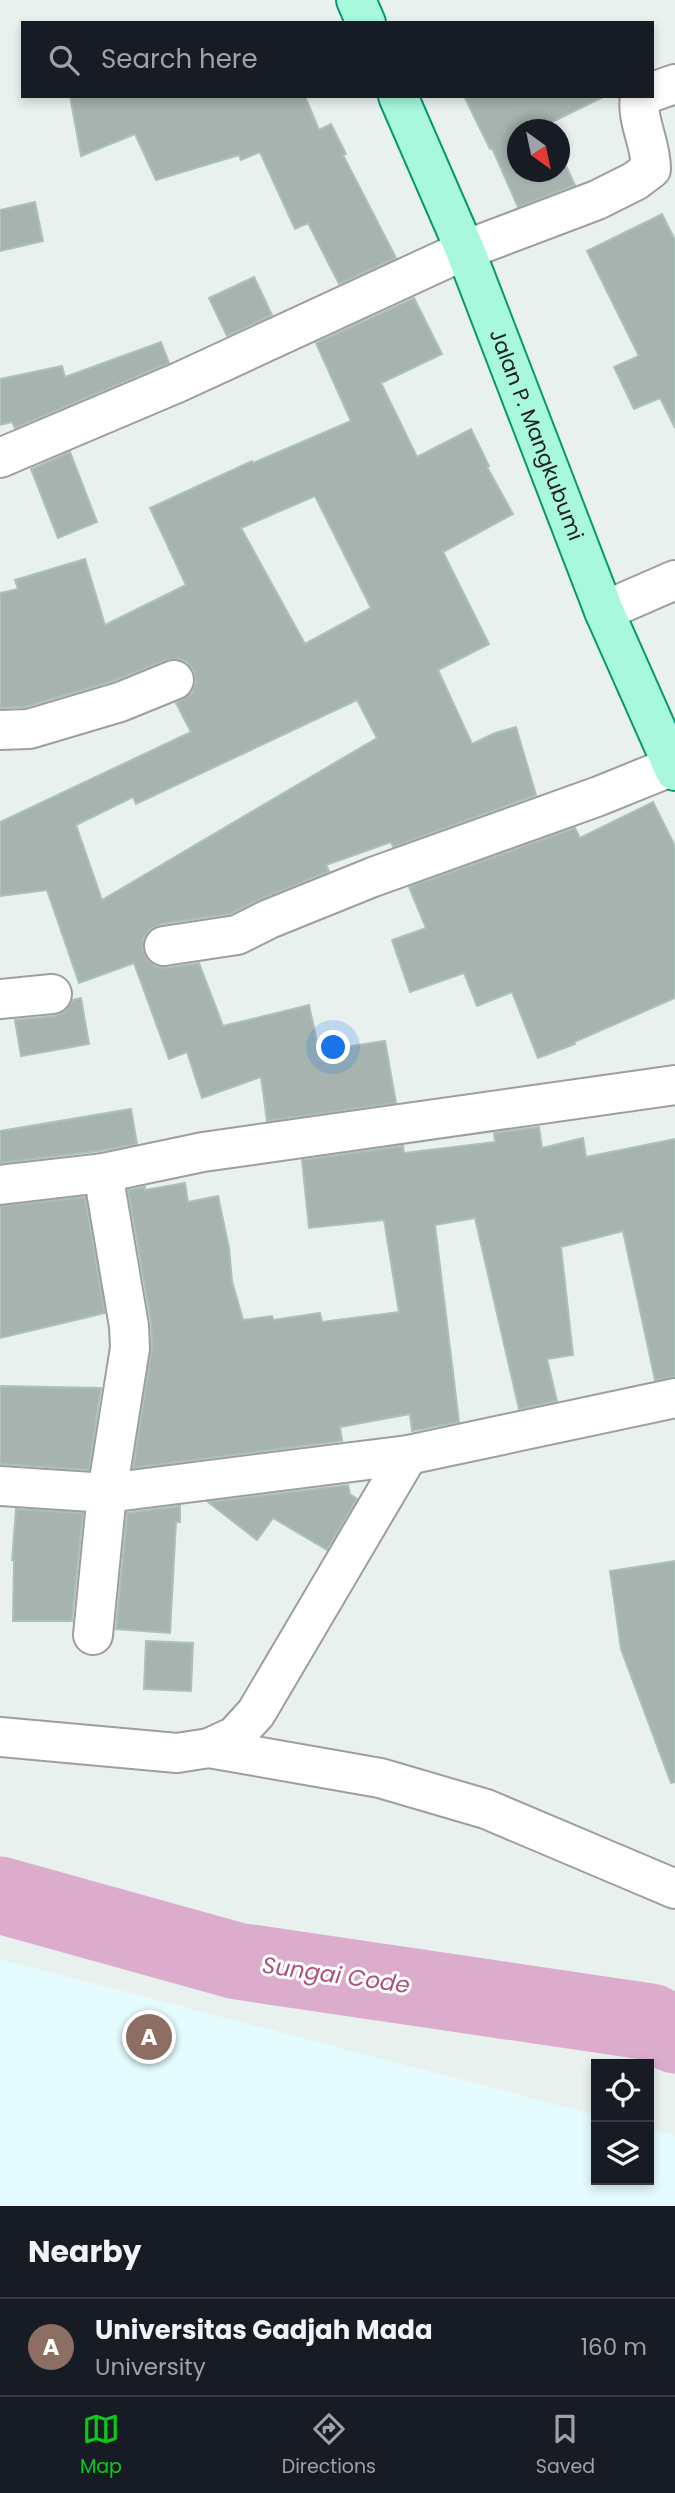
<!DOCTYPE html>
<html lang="en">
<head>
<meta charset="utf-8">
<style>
  :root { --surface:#171b24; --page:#20242c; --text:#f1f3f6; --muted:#9ea1a6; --line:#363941; --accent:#0ac91b }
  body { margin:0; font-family:Poppins,sans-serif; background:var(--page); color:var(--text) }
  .controls { position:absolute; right:21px; bottom:21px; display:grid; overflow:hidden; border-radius:0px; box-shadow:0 4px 10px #0003 }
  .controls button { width:63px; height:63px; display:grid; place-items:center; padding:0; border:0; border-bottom:2px solid var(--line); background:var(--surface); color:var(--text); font:35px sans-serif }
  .compass { position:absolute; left:507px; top:119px; width:63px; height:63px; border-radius:50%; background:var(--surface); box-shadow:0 4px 10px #0003; rotate:147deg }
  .you { position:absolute; left:334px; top:1048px; width:24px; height:24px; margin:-18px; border:5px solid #fff; border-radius:50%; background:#1a73e8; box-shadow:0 0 0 10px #1a73e833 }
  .badge { display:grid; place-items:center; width:46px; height:46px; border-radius:50%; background:var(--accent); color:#fff; font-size:23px; font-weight:700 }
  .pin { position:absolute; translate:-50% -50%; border:4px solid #fff; box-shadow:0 2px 7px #0006 }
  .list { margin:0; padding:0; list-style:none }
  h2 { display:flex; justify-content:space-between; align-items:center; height:91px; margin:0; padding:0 28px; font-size:30px }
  h2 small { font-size:23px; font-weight:400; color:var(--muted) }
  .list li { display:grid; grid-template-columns:46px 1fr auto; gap:21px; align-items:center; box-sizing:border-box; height:98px; padding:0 28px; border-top:2px solid var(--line) }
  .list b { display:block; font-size:26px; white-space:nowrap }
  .list p { margin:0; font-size:23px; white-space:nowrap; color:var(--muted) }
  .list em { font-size:23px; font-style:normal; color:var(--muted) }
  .icon { flex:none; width:38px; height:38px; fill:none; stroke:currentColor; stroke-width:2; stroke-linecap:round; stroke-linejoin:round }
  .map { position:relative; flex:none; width:675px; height:2206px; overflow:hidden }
  .search { position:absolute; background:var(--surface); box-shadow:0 4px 10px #0003; left:21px; right:21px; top:21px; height:77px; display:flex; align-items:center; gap:18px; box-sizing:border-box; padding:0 24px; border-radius:0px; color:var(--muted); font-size:26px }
  .sheet { height:189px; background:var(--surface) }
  nav { display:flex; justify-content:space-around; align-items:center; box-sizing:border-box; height:98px; border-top:2px solid var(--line); background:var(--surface); font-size:19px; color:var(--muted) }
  nav a { display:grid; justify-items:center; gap:4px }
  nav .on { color:var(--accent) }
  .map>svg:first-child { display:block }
  .education { fill:#e5fcfe }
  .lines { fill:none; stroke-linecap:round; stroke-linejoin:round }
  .river { stroke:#dcaccd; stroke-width:77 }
  .building { fill:#a7b3ae; stroke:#acc2b8; stroke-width:2; fill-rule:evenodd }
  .minor-casing { stroke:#9e9e9e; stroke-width:42 }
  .primary-casing { stroke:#089774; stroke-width:42 }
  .minor { stroke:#fff; stroke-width:38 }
  .primary { stroke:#a7f8dc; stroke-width:38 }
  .labels { text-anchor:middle; stroke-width:6; stroke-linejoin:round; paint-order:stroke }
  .street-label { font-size:21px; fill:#212121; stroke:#fff }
  .water-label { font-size:23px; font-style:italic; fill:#ae5177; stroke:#fff }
</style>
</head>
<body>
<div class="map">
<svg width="675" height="2206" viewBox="0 0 675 2206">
  <rect width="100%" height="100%" fill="#e9f1ef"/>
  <!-- education -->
  <path class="education" d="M0 1959 596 2115V2180H649V2129L675 2136V2206H0Z"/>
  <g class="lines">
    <!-- river -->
    <path class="river" d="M0 1895 237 1961 651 2022 675 2035"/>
  </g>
  <!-- building -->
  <g class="building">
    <path d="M70 96H305L319 130 331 124 346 154 343 155 396 258 339 284 308 223 295 229 260 152 241 160 239 155 156 180 135 134 81 156Z"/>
    <path d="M464 96H605L548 124 550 130H517V172H559V151L575 185 518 207 492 148 490 149Z"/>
    <path d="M35 202 43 241 0 251V210Z"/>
    <path d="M662 214 675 240V428L660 398 634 409 614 367 639 356 587 251Z"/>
    <path d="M254 277 272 315 227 336 209 298Z"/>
    <path d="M414 298 442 354 381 383 417 457 471 429 489 466 487 467 513 514 443 552 489 644 438 670 472 744 495 733 516 727 536 795 393 847 391 842 326 865 329 871 261 899 230 914 161 924 150 929 143 939V950L147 959 155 966 167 968 199 963 223 1026 309 1005 319 1051 385 1041 396 1103 267 1121 261 1077 202 1098 187 1052 169 1059 134 963 79 983 47 890 0 896V822L191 732 176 703 192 693 196 682 194 671 187 662 178 659 166 660 113 681 25 707 0 708V593L18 589 15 580 85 559 105 625 186 585 150 508 252 461 253 463 351 421 316 343ZM315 496 371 608 305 644 241 528ZM357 700 377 738 102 900 76 825 133 797 136 804Z"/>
    <path d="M161 342 169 363 15 428 12 422 0 425V379L62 366 65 377Z"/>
    <path d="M70 452 97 522 58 538 31 469Z"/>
    <path d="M653 802 675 846V998L574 1042 575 1044 538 1058 512 992 477 1006 464 973 410 992 392 940 426 928 409 887 575 828 580 838Z"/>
    <path d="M81 998 89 1044 21 1056 15 1020 55 1016 65 1011 73 1000Z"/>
    <path d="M131 1109 137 1144 99 1151 0 1163V1131Z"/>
    <path d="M539 1127 542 1148 583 1138 586 1157 675 1139V1377L655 1380 623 1231 561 1247 573 1355 547 1359 557 1401 519 1409 475 1218 435 1225 459 1422 412 1431 410 1414 340 1427 342 1441 133 1468 152 1347 151 1322 128 1190 145 1187V1190L185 1183 188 1202 218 1196 229 1248 232 1281 243 1320 272 1316 273 1320 320 1313 322 1322 399 1312 384 1220 309 1228 302 1160 403 1146 404 1153 495 1142 494 1133Z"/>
    <path d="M85 1197 105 1313 0 1338V1206Z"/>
    <path d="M0 1386 101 1388 89 1470 0 1464Z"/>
    <path d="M348 1485 350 1494 357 1499 327 1550 273 1518 257 1540 208 1502Z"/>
    <path d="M180 1506V1522H176L170 1633 116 1629 127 1513Z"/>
    <path d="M16 1509 83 1513 72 1621H13L14 1560H12Z"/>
    <path d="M675 1561V1782L671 1783 621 1649 610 1571Z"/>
    <path d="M146 1641 193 1643 191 1691 144 1689Z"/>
  </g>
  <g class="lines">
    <!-- minor casing -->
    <g class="minor-casing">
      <g id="minor">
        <path d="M652 92 675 84"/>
        <path d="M0 458 177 383 465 250 597 200 635 181 651 169C651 142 636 121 640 96"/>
        <path d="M604 611 675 580"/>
        <path d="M0 730 29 729 120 702 174 680"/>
        <path d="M164 946 237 935 269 919 373 877 599 796 673 766"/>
        <path d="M0 999 52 994"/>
        <path d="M0 1185 103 1173 203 1152 675 1085"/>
        <path d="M0 1486 107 1493 408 1455 675 1398"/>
        <path d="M93 1635 107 1493 130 1348 129 1326 103 1173"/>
        <path d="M0 1737 177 1753 209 1748 235 1736 256 1713 408 1455"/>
        <path d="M209 1748 380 1778 486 1809 675 1889"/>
      </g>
    </g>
    <!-- primary casing -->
    <g class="primary-casing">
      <g id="primary">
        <path d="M356 0 366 23"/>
        <path id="s1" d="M398 96 465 250 604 611 675 771"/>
      </g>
    </g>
    <!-- minor -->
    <use href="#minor" class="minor"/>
    <!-- primary -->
    <use href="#primary" class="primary"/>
  </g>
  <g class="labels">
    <!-- street labels -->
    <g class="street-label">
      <text dy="7" stroke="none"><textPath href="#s1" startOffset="366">Jalan P. Mangkubumi</textPath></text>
    </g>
    <!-- water labels -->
    <g class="water-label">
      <text transform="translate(336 1975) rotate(8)" y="8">Sungai Code</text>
    </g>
  </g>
</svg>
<div class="controls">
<button><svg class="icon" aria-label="locate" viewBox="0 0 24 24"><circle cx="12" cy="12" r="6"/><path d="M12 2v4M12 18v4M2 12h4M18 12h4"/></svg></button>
<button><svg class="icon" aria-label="layers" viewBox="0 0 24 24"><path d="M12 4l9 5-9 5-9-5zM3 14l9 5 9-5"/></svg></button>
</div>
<svg class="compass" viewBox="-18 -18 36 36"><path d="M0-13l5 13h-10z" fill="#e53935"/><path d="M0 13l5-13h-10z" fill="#9ea1a6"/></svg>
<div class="you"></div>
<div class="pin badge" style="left:149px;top:2037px;background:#8d6e63">A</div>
<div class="search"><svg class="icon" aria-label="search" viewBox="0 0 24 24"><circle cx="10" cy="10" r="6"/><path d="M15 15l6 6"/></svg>Search here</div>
</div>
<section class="sheet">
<h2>Nearby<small></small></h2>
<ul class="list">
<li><span class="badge" style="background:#8d6e63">A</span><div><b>Universitas Gadjah Mada</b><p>University</p></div><em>160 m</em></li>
</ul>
</section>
<nav>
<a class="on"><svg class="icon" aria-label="map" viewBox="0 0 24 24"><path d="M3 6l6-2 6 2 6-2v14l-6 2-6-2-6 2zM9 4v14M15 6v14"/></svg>Map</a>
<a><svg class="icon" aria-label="directions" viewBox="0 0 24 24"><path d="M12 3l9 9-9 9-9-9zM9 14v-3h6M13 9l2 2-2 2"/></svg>Directions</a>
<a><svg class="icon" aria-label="saved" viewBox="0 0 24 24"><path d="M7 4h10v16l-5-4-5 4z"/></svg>Saved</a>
</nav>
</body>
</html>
